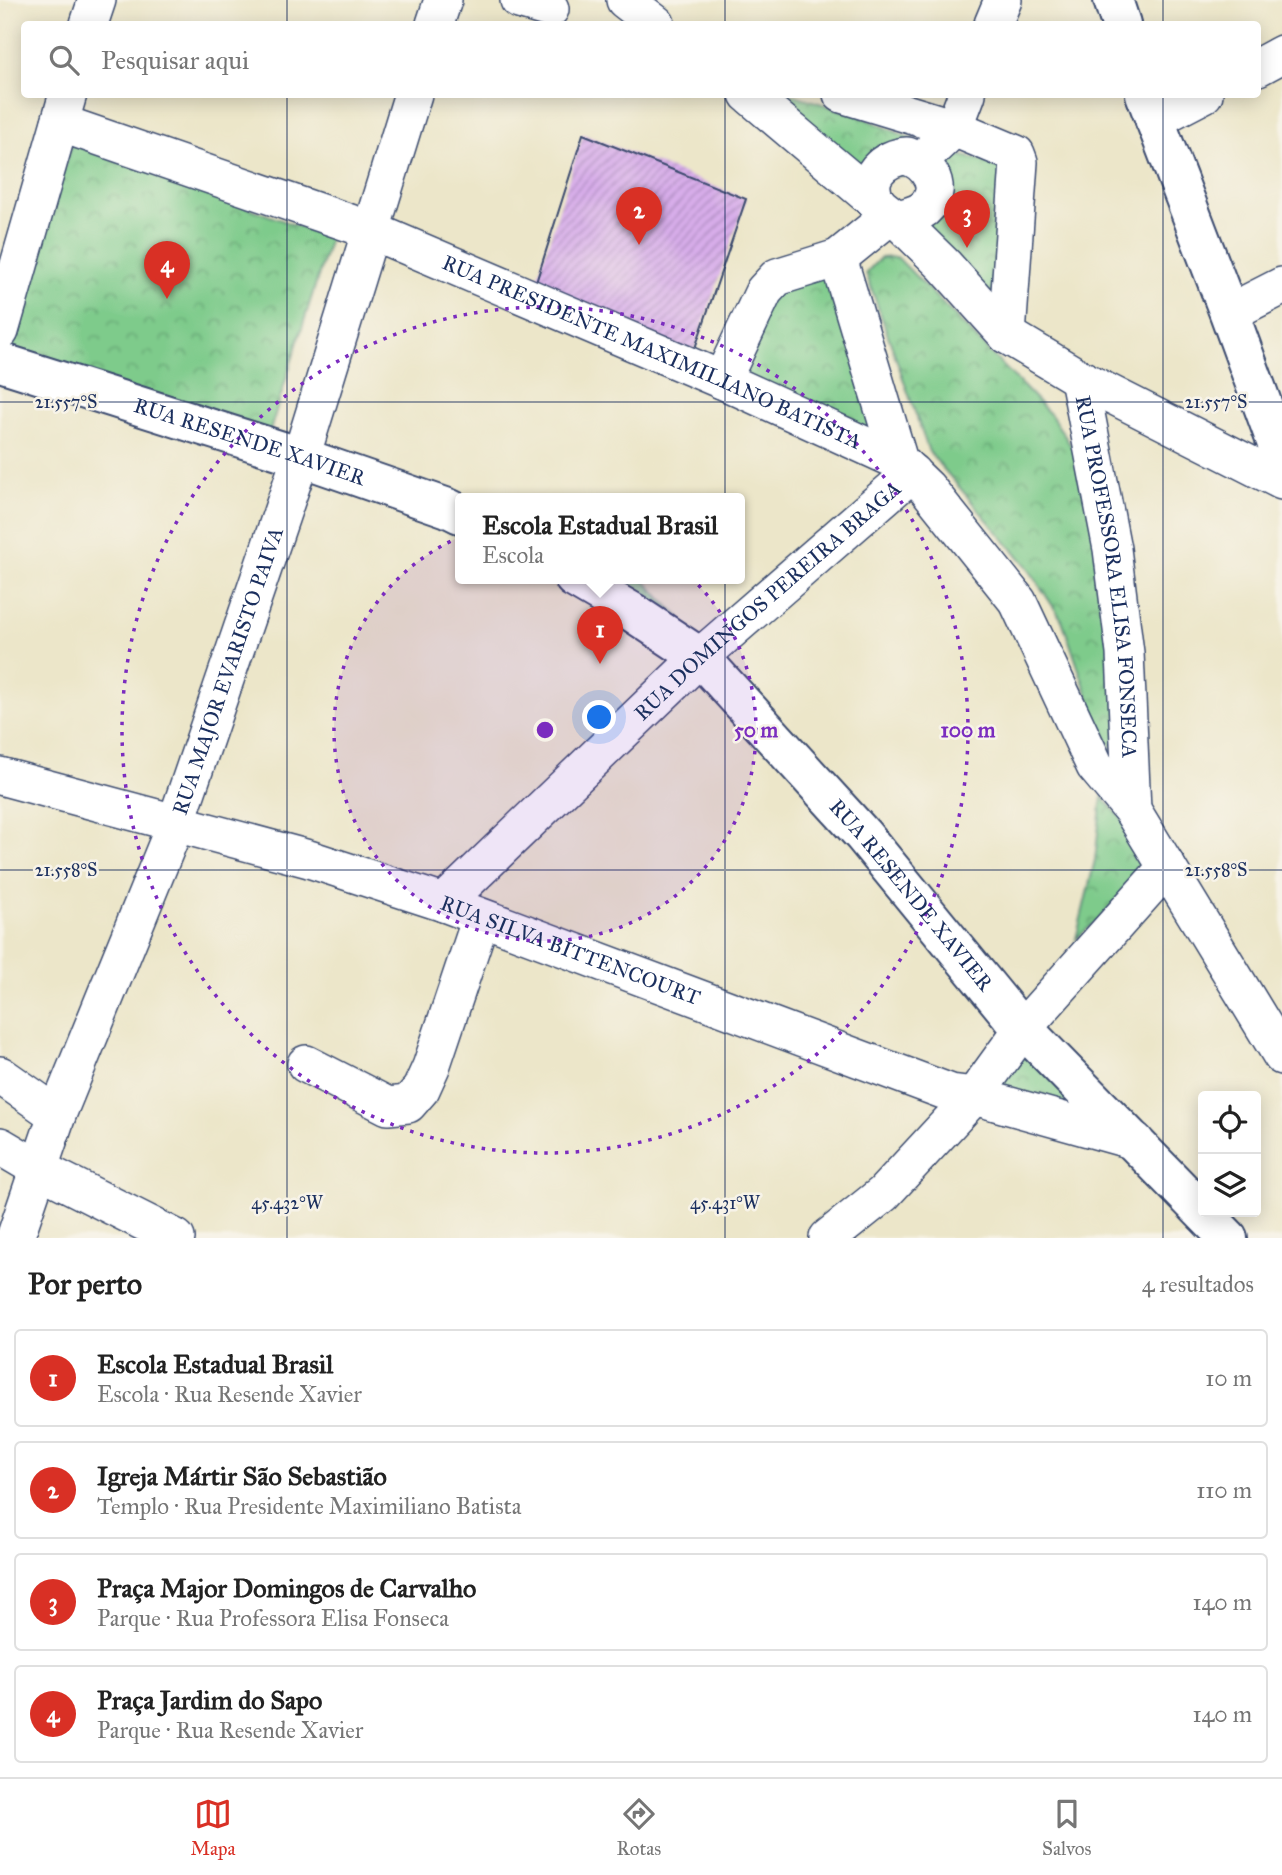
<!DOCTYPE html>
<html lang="pt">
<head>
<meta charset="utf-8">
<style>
  :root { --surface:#fff; --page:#f2f2f2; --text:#222; --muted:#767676; --line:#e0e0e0; --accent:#d93025 }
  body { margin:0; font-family:"IM FELL Great Primer",serif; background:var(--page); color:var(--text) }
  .controls { position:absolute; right:21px; bottom:21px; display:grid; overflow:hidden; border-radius:7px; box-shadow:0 4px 18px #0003 }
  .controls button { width:63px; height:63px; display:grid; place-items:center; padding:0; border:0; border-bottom:2px solid var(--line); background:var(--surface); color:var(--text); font:35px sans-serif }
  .you { position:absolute; left:600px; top:718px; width:24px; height:24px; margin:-18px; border:5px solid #fff; border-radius:50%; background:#1a73e8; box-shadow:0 0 0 10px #1a73e833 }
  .badge { display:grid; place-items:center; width:46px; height:46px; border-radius:50%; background:var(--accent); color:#fff; font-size:23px; font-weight:700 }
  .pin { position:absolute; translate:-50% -58px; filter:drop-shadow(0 2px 4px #0008) }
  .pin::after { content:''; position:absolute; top:37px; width:24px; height:21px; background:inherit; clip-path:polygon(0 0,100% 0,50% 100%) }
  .popup { position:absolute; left:455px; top:493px; width:290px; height:91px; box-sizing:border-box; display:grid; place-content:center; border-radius:7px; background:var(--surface); filter:drop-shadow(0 2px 5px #0005); font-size:23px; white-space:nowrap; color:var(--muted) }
  .popup b { font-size:26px; color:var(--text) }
  .popup::after { content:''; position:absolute; left:50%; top:100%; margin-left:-14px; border:14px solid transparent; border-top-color:var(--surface) }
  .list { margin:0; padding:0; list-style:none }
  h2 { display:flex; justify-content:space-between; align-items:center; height:91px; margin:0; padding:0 28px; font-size:30px }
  h2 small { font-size:23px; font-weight:400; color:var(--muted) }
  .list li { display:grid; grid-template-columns:46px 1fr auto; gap:21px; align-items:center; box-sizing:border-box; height:98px; margin:0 14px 14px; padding:0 14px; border:2px solid var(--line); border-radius:7px }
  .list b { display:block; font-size:26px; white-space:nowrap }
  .list p { margin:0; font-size:23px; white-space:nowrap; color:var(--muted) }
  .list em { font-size:23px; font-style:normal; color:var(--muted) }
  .icon { flex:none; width:38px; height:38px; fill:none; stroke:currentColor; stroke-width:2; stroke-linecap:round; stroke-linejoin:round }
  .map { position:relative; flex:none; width:1282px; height:1238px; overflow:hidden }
  .search { position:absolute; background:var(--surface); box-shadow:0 4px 18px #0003; left:21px; right:21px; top:21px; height:77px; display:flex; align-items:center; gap:18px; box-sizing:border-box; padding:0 24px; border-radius:7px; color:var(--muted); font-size:26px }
  .sheet { height:539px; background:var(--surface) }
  nav { display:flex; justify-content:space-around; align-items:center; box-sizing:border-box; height:98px; border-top:2px solid var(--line); background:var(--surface); font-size:19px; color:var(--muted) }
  nav a { display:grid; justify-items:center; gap:4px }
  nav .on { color:var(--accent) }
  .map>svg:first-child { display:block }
  .park { fill:url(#park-crowns); stroke:#4c7d74; stroke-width:2 }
  .building { fill:url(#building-hatch) }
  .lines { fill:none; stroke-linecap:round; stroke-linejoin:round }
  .minor-casing { stroke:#3a4a6e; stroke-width:40 }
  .major-casing { stroke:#3a4a6e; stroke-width:42 }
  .minor { stroke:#fff; stroke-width:37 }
  .major { stroke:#fff; stroke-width:38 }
  .ticks { fill:none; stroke:#1b2f5e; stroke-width:2; stroke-opacity:0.45 }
  .ring { fill:none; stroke:#7b2cbf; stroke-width:3.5; stroke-dasharray:3.5 7 }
  .labels { text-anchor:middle; stroke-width:5; stroke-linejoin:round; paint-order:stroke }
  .street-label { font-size:21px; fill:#1b2f5e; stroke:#f7f3e8 }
  .ticks-label { font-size:18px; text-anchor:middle; fill:#1b2f5e; stroke:#f7f3e8; stroke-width:5; stroke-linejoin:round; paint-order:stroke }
  .centre { fill:#7b2cbf; stroke:#f7f3e8; stroke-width:3.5 }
  .ring-label { font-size:21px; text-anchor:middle; font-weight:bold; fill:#7b2cbf; stroke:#f7f3e8; stroke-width:5; stroke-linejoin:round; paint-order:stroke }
</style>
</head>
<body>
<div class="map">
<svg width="1282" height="1238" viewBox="0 0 1282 1238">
  <defs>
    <pattern id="park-crowns" width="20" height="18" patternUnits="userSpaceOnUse" patternTransform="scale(1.75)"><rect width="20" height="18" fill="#7ecb8b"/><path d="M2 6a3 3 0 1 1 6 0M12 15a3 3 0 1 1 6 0" fill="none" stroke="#66a575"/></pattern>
    <pattern id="building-hatch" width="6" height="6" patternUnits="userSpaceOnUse" patternTransform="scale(1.75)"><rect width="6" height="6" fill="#d8adea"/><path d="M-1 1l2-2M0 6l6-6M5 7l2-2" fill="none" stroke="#ae8dc1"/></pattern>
  </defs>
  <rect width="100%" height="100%" fill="#f7f3e8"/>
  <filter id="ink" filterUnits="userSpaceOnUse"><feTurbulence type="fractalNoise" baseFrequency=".0143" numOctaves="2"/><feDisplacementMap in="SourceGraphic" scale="14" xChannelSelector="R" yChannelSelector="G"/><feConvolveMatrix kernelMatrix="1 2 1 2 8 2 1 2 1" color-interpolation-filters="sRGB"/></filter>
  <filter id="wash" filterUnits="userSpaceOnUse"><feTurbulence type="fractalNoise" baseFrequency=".00686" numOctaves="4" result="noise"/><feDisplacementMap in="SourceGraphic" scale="28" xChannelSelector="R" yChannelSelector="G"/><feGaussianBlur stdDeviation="1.57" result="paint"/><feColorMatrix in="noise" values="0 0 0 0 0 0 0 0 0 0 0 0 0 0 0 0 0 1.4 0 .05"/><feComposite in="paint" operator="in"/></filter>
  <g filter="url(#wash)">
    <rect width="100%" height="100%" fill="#ece6c9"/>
    <!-- park -->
    <g class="park">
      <path d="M739 95H795L859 116 942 152 904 176H875Z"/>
      <path d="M72 143 330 238 268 437 4 361Z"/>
      <path d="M954 154 1015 168 993 326 928 236V193Z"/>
      <path d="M897 257 1051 415 1079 458 1105 564 1123 763 1100 731 1062 620 1026 565 929 452 866 273 880 258Z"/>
      <path d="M834 268 889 449 731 377 771 294Z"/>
      <path d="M583 578H642L700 639Z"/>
      <path d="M1102 797 1142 840 1139 869 1109 910 1076 939 1095 860Z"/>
      <path d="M1023 1037 1123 1134 980 1094Z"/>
    </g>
    <g id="blocks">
      <!-- building -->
      <path class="building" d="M583 134 746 199 692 357 533 292Z"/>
    </g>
  </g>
  <g filter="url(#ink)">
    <use href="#blocks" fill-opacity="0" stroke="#3a4a6e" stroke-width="2"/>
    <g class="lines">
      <!-- minor casing -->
      <g class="minor-casing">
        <g id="minor">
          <path d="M519 0 550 9"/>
          <path d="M625 0 656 24"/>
          <path d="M89 24 97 0"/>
          <path d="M435 24 443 0"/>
          <path d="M993 24 1003 0"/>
          <path d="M1258 67 1282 54"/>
          <path d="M748 94 876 202"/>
          <path d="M842 94 954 128 1016 154 1019 162 1007 335"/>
          <path d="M1154 120 1204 94"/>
          <path id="s1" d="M60 123 370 230 722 380 899 461 927 488 1018 602 1095 766 1132 810 1282 1056"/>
          <path d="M935 146 954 128 967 94"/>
          <path d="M907 156C929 163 946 190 924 209 916 215 906 217 897 219 890 214 880 208 876 201 862 176 885 157 907 156Z"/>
          <path d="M897 219 944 265 1007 335 1079 378 1282 481"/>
          <path d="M838 258 899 461"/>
          <path d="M1229 313 1282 286"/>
          <path d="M0 331 68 94"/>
          <path id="s2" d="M1079 378 1112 549 1125 653 1132 810"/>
          <path d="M722 380 764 291 777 277 838 258 891 215"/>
          <path id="s3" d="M0 776 309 859 444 903 951 1093 974 1096 1135 1141"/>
          <path id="s4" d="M444 903 700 657 912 473"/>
          <path d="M306 1064 388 1106 408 1104 421 1089 431 1067 481 918"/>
          <path d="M0 1075 57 1115"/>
          <path d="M0 1146 39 1169 176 1238"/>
          <path id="s5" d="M15 1238 57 1115 176 823 301 457 413 94"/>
          <path d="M828 1238 883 1194 974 1096 1024 1027 1167 867"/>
        </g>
      </g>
      <!-- major casing -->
      <g class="major-casing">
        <g id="major">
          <path d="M1113 0 1121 24"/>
          <path d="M1145 94 1229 313 1282 458"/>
          <path id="s6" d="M0 362 301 457 448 508 460 514"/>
          <path id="s7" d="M574 578 632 612 700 657 863 835 1012 1017 1228 1238"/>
        </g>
      </g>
      <!-- minor -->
      <use href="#minor" class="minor"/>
      <!-- major -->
      <use href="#major" class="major"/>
    </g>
  </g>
  <!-- ticks -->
  <path class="ticks" d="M287 0V24M725 0V24M1163 0V24M287 94V1238M725 94V1238M1163 94V1238M0 402H1282M0 870H1282"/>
  <!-- distance rings -->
  <circle cx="545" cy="730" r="211" fill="#7b2cbf" fill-opacity=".12"/>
  <g class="ring">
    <circle cx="545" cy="730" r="211"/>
    <circle cx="545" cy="730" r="423"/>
  </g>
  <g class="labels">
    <!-- street labels -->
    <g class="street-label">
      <text dy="7" stroke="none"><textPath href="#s1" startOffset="635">RUA PRESIDENTE MAXIMILIANO BATISTA</textPath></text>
      <text dy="7" stroke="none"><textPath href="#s6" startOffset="262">RUA RESENDE XAVIER</textPath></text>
      <text dy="7" stroke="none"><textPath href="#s2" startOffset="201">RUA PROFESSORA ELISA FONSECA</textPath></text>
      <text dy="7" stroke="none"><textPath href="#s4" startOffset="443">RUA DOMINGOS PEREIRA BRAGA</textPath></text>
      <text dy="7" stroke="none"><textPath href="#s5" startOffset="606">RUA MAJOR EVARISTO PAIVA</textPath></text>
      <text dy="7" stroke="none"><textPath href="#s7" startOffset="467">RUA RESENDE XAVIER</textPath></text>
      <text dy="7" stroke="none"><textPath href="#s3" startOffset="597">RUA SILVA BITTENCOURT</textPath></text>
    </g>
  </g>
  <g class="ticks-label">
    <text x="66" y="408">21.557°S</text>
    <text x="1216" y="408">21.557°S</text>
    <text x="66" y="876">21.558°S</text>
    <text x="1216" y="876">21.558°S</text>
    <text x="287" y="1209">45.432°W</text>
    <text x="725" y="1209">45.431°W</text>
  </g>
  <circle cx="545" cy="730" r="10" class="centre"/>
  <g class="ring-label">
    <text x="756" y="737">50 m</text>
    <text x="968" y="737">100 m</text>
  </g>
</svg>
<div class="controls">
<button><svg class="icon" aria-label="locate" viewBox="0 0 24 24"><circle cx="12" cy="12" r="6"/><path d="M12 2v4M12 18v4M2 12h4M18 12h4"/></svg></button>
<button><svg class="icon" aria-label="layers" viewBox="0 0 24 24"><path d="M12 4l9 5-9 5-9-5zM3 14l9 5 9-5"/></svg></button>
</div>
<div class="you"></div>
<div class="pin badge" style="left:600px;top:664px">1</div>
<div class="popup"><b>Escola Estadual Brasil</b>Escola</div>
<div class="pin badge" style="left:639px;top:245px">2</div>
<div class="pin badge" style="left:967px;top:248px">3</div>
<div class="pin badge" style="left:167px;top:299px">4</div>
<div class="search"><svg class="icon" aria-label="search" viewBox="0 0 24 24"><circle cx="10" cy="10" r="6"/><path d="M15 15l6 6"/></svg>Pesquisar aqui</div>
</div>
<section class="sheet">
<h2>Por perto<small>4 resultados</small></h2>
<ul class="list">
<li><span class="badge">1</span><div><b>Escola Estadual Brasil</b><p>Escola · Rua Resende Xavier</p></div><em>10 m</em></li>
<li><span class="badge">2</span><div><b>Igreja Mártir São Sebastião</b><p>Templo · Rua Presidente Maximiliano Batista</p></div><em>110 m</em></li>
<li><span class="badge">3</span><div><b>Praça Major Domingos de Carvalho</b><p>Parque · Rua Professora Elisa Fonseca</p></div><em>140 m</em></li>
<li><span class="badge">4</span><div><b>Praça Jardim do Sapo</b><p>Parque · Rua Resende Xavier</p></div><em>140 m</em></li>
</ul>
</section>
<nav>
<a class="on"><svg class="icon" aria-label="map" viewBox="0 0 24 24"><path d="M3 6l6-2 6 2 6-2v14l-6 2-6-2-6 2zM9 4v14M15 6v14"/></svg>Mapa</a>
<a><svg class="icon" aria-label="directions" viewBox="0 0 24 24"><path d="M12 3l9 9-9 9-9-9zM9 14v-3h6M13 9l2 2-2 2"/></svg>Rotas</a>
<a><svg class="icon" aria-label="saved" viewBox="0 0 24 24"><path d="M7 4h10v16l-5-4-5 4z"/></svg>Salvos</a>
</nav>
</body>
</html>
